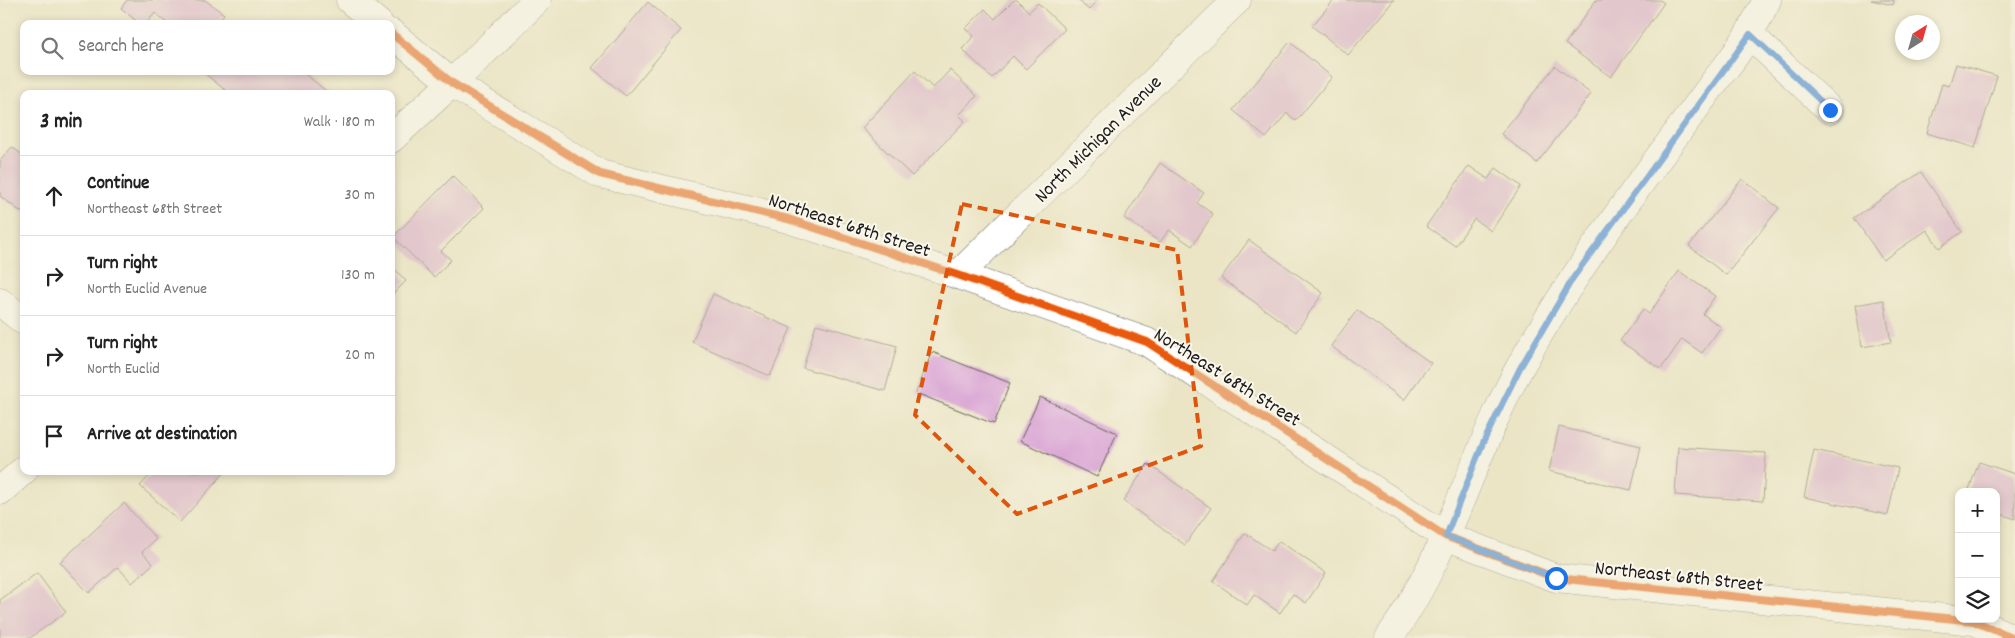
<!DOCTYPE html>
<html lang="en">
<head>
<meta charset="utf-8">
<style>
  :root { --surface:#fff; --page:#f2f2f2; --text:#222; --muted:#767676; --line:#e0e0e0 }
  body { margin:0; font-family:Dekko,sans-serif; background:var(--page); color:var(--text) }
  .controls { position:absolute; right:15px; bottom:15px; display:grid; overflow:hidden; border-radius:10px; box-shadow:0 2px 8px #0003 }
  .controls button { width:45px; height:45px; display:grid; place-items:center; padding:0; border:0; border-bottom:1px solid var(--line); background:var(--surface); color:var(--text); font:25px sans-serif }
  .compass { position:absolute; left:1895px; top:15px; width:45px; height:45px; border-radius:50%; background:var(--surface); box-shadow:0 2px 8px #0003; rotate:37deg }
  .stop { position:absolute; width:15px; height:15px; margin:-11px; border:4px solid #1a73e8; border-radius:50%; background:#fff }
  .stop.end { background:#1a73e8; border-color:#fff; box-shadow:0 1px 5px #0008 }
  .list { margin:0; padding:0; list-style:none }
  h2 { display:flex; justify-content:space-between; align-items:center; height:65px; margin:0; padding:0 20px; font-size:21px }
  h2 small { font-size:16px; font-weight:400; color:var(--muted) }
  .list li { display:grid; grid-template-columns:32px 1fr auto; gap:15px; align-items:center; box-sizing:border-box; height:80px; padding:0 20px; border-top:1px solid var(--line) }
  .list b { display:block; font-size:19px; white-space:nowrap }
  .list p { margin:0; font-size:16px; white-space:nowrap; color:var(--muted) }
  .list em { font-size:16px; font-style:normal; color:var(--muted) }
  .icon { flex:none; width:28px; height:28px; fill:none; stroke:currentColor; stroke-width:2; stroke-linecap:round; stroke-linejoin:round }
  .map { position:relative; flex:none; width:2015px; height:638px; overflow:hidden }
  .search { position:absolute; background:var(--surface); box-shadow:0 2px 8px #0003; left:20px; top:20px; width:375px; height:55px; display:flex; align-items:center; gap:12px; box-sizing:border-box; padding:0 18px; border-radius:10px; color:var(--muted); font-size:19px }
  .panel { position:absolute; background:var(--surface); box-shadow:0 2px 8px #0003; left:20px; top:90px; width:375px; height:385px; border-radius:10px }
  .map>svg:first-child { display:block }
  .building { fill:#d8a2d3 }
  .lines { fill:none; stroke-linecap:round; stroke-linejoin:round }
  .street-casing { stroke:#646258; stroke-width:29 }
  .street { stroke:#fff; stroke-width:28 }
  .cycleway-casing { stroke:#fbf7ec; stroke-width:11 }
  .cycleway { stroke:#e8590c; stroke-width:8 }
  .route { stroke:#1a73e8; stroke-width:6 }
  .marked { fill:none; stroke:#de560d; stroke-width:4; stroke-dasharray:10 6; stroke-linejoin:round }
  .labels { text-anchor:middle; stroke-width:4; stroke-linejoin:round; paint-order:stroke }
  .street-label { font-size:20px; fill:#1c1c1c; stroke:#fbf7ec }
</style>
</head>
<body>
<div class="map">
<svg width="2015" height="638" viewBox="0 0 2015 638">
  <rect width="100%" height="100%" fill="#fbf7ec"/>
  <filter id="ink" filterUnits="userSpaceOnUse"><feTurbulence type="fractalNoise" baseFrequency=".02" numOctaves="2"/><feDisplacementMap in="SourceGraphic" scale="10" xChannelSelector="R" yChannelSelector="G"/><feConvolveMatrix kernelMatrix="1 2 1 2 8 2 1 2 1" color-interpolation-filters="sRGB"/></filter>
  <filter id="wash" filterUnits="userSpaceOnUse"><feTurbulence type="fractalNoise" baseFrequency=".0096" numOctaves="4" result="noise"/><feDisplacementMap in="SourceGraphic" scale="20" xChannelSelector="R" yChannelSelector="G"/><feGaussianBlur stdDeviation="1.12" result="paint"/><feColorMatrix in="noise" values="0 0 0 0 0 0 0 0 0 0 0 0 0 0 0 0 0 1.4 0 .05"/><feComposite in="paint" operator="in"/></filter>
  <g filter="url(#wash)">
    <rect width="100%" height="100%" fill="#ebe5c6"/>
    <g id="blocks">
      <!-- building -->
      <g class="building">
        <path d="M127 0H205L224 14 216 24H168L155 13 146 24H140L121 8Z"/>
        <path d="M1014 0H1017L1029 12 1038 3 1065 29 1026 69 1013 56 992 78 962 49 974 36 965 29 985 9 995 19Z"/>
        <path d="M1078 0H1097L1089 10Z"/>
        <path d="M1334 0H1394L1348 55 1312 26Z"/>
        <path d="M1596 0H1660L1664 3 1611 77 1565 44Z"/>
        <path d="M1871 0H1894L1893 5Z"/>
        <path d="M648 2 681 30 626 96 592 68Z"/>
        <path d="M1290 42 1332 77 1296 121 1287 113 1266 138 1233 110Z"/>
        <path d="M1956 64 1997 76 1975 148 1927 133 1942 84 1949 86Z"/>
        <path d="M1555 66 1591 94 1537 163 1501 134Z"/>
        <path d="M950 70 977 96 959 115 965 121 912 176 862 128 915 71 933 88Z"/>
        <path d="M205 71H301L330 94H230L204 73Z"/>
        <path d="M12 147 24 156V214L0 196V161Z"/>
        <path d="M1160 163 1204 193 1197 203 1213 214 1192 246 1169 230 1160 242 1124 218Z"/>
        <path d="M1469 166 1488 179 1496 168 1521 186 1491 231 1474 219 1455 246 1426 226Z"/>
        <path d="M1921 172 1962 232 1939 248 1927 230 1883 260 1854 218Z"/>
        <path d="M453 176 484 208 441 251 451 260 434 277 393 237Z"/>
        <path d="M1742 179 1779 208 1726 275 1689 246Z"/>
        <path d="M1249 240 1323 293 1296 332 1221 278Z"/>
        <path d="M391 265 406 281 391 296Z"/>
        <path d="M1679 271 1715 296 1703 314 1721 327 1702 353 1682 339 1661 369 1620 341 1643 309 1649 314Z"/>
        <path d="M713 294 791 328 770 376 692 342Z"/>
        <path d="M1884 300 1891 342 1862 347 1855 305Z"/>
        <path d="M1357 310 1431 363 1404 400 1331 346Z"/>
        <path d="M816 324 897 346 885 391 803 368Z"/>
        <path d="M932 352 1010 383 994 424 916 393Z"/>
        <path d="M1040 397 1117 433 1097 477 1020 441Z"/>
        <path d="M1559 427 1641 446 1631 490 1549 471Z"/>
        <path d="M1678 447 1766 453 1763 501 1675 495Z"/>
        <path d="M1814 450 1898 468 1888 515 1804 497Z"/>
        <path d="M1979 462 2015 474V519L2001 514 1997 529 1996 492H1968Z"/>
        <path d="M1148 464 1211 508 1185 545 1123 501Z"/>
        <path d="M154 471 173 472 226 471 180 522 140 486Z"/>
        <path d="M124 503 156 539 142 552 153 564 132 583 118 567 89 593 60 562Z"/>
        <path d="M1245 533 1272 551 1279 541 1326 573 1306 603 1293 594 1280 613 1254 595 1247 605 1213 581Z"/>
        <path d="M37 573 66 612 30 638H0V600Z"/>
      </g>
    </g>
  </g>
  <g filter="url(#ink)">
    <use href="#blocks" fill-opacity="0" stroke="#646258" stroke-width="1"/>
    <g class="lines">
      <!-- street casing -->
      <g class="street-casing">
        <g id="street">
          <path d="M350 0 379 24"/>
          <path d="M391 33 452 83 600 174 788 219 958 275 1147 342 1445 536 1556 578 1974 621 2013 638"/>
          <path d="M1750 35 1830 110"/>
          <path d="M391 139 452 83 537 0"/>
          <path d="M958 275 1237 0"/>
          <path d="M0 302 24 321"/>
          <path d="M0 491 24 470"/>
          <path d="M1389 638C1448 556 1472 455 1520 367 1577 264 1649 172 1718 77 1739 53 1753 28 1767 0"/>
        </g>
      </g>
      <!-- street -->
      <use href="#street" class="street"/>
      <!-- cycleway casing -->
      <g class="cycleway-casing">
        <path id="cycleway" d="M391 33 452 83 600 174 788 219 958 275 1147 342 1445 536 1556 578 1974 621 2013 638"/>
      </g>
      <!-- cycleway -->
      <use href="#cycleway" class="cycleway"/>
    </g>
  </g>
  <g class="lines" filter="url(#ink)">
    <!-- route -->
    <path class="route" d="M1556 578 1446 536 1483 443 1520 368 1573 278 1750 34 1830 110"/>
  </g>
  <!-- marked area -->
  <path d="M0 0H2015V638H0ZM962 204 1177 250 1201 446 1017 514 915 415Z" fill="#ebe5c6" fill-opacity=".55" fill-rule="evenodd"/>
  <path class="marked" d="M962 204 1177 250 1201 446 1017 514 915 415Z"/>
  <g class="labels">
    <!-- street labels -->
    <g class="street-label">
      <text transform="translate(1097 138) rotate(-45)" y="7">North Michigan Avenue</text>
      <text transform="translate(850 224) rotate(18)" y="7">Northeast 68th Street</text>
      <text transform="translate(1228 376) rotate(32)" y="7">Northeast 68th Street</text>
      <text transform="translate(1679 575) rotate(6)" y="7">Northeast 68th Street</text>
    </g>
  </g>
</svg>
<div class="controls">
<button>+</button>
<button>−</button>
<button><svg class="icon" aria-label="layers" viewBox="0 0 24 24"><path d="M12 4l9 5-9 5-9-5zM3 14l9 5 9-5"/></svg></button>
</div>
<svg class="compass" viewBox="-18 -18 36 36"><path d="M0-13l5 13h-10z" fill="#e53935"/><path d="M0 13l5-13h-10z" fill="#767676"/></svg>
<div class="stop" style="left:1556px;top:578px"></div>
<div class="stop end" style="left:1830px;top:110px"></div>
<div class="search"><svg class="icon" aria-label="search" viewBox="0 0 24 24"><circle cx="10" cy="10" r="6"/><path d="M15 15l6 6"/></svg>Search here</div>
<section class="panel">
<h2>3 min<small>Walk · 180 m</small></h2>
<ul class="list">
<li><svg class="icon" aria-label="ahead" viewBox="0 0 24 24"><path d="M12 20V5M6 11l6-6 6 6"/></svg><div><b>Continue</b><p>Northeast 68th Street</p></div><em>30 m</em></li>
<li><svg class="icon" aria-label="right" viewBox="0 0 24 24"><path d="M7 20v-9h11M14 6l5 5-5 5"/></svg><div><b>Turn right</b><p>North Euclid Avenue</p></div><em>130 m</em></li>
<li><svg class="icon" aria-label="right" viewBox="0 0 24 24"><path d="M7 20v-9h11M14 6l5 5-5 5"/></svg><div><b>Turn right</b><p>North Euclid</p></div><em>20 m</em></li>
<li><svg class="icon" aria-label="arrive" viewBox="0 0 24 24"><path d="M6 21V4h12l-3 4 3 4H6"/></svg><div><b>Arrive at destination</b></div></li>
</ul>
</section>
</div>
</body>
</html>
